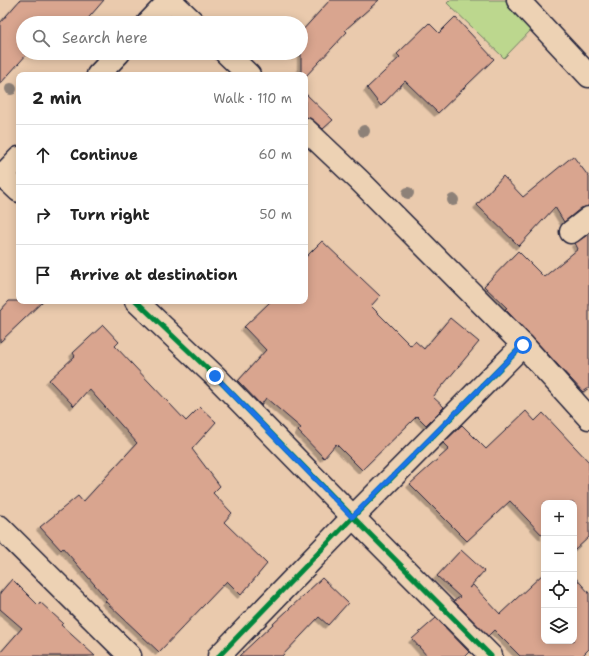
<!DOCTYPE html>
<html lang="en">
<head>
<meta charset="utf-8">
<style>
  :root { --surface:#fff; --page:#f6f6f6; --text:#222; --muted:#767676; --line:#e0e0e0 }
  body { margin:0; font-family:"Shantell Sans",sans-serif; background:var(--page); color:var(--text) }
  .controls { position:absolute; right:12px; bottom:12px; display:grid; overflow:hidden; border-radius:8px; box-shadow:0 2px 10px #0003 }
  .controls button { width:36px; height:36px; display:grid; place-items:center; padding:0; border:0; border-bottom:1px solid var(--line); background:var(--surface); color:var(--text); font:20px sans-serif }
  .stop { position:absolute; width:12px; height:12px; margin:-9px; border:3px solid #1a73e8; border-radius:50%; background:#fff }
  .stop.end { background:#1a73e8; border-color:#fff; box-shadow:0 1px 4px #0008 }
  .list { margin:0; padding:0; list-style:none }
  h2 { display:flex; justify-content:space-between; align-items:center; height:52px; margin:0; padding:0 16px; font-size:17px }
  h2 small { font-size:13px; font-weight:400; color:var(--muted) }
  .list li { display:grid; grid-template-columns:26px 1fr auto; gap:12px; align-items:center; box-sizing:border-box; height:60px; padding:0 16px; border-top:1px solid var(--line) }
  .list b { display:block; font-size:15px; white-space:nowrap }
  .list em { font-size:13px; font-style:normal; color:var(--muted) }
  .icon { flex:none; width:22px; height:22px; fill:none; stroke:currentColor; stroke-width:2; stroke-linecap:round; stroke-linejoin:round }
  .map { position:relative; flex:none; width:589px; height:656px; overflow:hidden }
  .search { position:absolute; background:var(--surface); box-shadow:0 2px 10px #0003; left:16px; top:16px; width:292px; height:44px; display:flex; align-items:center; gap:10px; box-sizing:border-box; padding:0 14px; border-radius:22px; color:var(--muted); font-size:15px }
  .panel { position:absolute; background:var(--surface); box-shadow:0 2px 10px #0003; left:16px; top:72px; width:292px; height:232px; border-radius:8px }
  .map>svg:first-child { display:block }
  .green { fill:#bcd78e; stroke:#6f7c64 }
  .building { fill:#d9a58f; stroke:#22223b; filter:url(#shadow) }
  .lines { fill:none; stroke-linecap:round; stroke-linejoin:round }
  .minor-casing { stroke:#22223b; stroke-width:25 }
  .trunk-casing { stroke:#22223b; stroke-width:25 }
  .minor { stroke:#edd2b4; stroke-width:22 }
  .trunk { stroke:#edd2b4; stroke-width:22 }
  .cycleway-casing { stroke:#edd2b4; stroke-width:8 }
  .cycleway { stroke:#00873e; stroke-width:5 }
  .tree { fill:#8d8178 }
  .route { stroke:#1a73e8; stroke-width:5 }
</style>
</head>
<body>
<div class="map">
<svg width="589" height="656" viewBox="0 0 589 656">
  <defs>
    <filter id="shadow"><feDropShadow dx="-3.5" dy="3.5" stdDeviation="0" flood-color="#0004"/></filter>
  </defs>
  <rect width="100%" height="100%" fill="#eacaad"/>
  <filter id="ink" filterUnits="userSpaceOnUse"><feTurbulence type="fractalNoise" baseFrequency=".025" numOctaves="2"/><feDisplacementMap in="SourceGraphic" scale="8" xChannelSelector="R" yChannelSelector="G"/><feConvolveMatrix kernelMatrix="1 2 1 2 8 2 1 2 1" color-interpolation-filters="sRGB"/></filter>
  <g filter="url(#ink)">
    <!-- green -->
    <path class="green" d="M450 0H506L534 27 504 58 447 3Z"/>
    <!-- building -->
    <g class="building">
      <path d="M20 0H104L84 23H23V53H28L0 84V23Z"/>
      <path d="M330 0H379L345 30 347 32 305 77V75H301V32Z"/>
      <path d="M455 17 494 59 438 113 405 81 381 106 367 88 400 57 397 54 429 23 439 33Z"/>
      <path d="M305 93 333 120 323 129 313 120 305 117Z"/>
      <path d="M573 156 589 177V206L581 208 564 222 555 207 519 246 477 205 503 176 523 197Z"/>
      <path d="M589 234V388L583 392 532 337 505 309 507 308 484 286 518 251 544 277 578 249 575 243Z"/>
      <path d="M322 241 380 296 371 306 411 346 415 341 424 349 450 318 479 342 433 397 444 407 426 425 417 416 362 470 336 444 324 458 298 431 301 428 266 398 261 405 238 381 266 350 244 327 271 301H305V258Z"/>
      <path d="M9 301H43L0 342V311Z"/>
      <path d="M103 325 119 342 115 346 186 421 200 407 216 422 192 449 220 486 213 493 232 513 224 522 267 564 241 595 227 581 159 652 105 601 107 599 63 548 61 550 40 527 78 496 83 502 137 443 89 389 74 406 49 380 75 356 73 353Z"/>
      <path d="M526 411 535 421 543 413 589 462V537L574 551V503H544V537L510 501 467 541 410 484 449 449 443 443 462 425 486 449Z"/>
      <path d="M461 550 484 571 469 588 473 585 500 614 544 573V641H574V576L589 593V649L582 656H520L494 630 488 636 454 601 460 597 437 576Z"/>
      <path d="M322 578 348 603 328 625 319 617 282 656H239Z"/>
      <path d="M12 579 38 605 40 602 63 623 61 625 95 656H0V653L22 628 0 609V593Z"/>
      <path d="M436 618 469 652 465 656H427L412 639Z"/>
    </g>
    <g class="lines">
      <!-- minor casing -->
      <g class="minor-casing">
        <g id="minor">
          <path d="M170 0 194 23"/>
          <path d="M518 0 589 76"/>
          <path d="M226 53 249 75"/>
          <path d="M305 129 359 180 523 345 589 418"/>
          <path d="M0 173 19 191"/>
          <path d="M571 232 589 218"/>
          <path d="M136 301 215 376 353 517 491 656"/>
          <path d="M0 527 130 656"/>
          <path d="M219 656 353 517 523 345"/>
        </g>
      </g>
      <!-- trunk casing -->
      <g class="trunk-casing">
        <g id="trunk">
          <path d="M148 23 170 0"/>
          <path d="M98 75 119 53"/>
          <path d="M0 178 19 158"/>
        </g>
      </g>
      <!-- minor -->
      <use href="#minor" class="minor"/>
      <!-- trunk -->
      <use href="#trunk" class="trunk"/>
      <!-- cycleway casing -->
      <g class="cycleway-casing">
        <g id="cycleway">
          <path d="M136 301 215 376 353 517 491 656"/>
          <path d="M219 656 353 517 523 345"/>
        </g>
      </g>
      <!-- cycleway -->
      <use href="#cycleway" class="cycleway"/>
    </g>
    <!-- trees -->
    <g class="tree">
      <circle cx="11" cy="89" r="6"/>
      <circle cx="364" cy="131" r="6"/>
      <circle cx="408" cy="193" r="6"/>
      <circle cx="453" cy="200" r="6"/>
    </g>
  </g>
  <g class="lines" filter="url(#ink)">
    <!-- route -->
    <path class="route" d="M215 376 352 517 523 345"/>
  </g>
</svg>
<div class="controls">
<button>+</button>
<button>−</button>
<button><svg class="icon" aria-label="locate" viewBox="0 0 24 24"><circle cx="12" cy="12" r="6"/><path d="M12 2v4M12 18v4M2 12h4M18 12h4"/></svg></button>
<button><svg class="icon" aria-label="layers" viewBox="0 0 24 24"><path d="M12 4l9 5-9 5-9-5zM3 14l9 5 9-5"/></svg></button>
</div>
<div class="stop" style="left:523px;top:345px"></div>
<div class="stop end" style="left:215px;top:376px"></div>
<div class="search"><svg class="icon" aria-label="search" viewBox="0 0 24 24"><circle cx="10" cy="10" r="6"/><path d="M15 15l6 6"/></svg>Search here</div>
<section class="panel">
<h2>2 min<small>Walk · 110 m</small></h2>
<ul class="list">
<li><svg class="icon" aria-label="ahead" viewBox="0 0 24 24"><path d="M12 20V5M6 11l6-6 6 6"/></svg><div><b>Continue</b></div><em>60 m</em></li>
<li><svg class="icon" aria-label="right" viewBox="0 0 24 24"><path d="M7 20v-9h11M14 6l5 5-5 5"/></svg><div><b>Turn right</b></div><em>50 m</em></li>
<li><svg class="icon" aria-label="arrive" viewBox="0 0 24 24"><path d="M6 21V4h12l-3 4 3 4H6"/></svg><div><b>Arrive at destination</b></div></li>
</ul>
</section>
</div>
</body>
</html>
